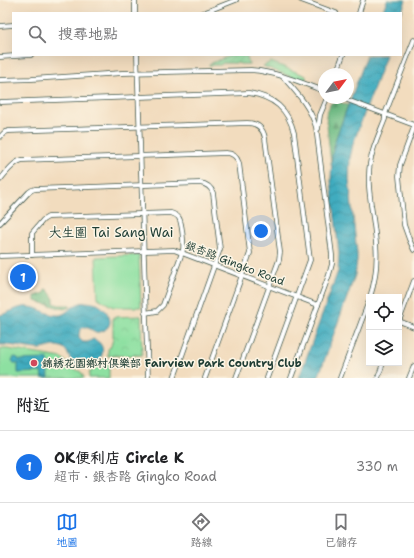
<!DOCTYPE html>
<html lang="zh-TW">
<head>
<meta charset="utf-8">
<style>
  :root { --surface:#fff; --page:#f2f2f2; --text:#202124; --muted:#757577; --line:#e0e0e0; --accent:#1a73e8 }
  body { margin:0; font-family:"Shantell Sans","LXGW WenKai TC",sans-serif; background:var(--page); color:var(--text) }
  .controls { position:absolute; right:12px; bottom:12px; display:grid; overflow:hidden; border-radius:0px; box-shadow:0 4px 16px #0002 }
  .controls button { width:36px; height:36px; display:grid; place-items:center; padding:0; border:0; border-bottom:1px solid var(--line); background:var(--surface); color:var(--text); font:20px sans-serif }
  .compass { position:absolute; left:318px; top:68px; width:36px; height:36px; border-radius:50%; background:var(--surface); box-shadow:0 4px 16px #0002; rotate:58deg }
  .you { position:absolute; left:261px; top:231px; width:14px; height:14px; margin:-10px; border:3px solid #fff; border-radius:50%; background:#1a73e8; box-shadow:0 0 0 6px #1a73e833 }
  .badge { display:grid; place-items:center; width:26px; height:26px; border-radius:50%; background:var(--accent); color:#fff; font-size:13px; font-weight:700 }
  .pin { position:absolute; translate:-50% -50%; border:2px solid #fff; box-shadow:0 1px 4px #0006 }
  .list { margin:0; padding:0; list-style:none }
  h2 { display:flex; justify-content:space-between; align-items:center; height:52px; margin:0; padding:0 16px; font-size:17px }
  h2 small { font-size:13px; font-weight:400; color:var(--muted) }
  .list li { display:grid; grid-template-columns:26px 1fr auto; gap:12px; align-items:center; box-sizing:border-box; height:72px; padding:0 16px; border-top:1px solid var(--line) }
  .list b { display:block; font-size:15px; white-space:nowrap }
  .list p { margin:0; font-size:13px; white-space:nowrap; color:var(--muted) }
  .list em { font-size:13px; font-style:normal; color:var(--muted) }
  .icon { flex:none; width:22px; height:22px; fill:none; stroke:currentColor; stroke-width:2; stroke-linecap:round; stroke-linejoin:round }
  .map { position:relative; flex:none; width:414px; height:378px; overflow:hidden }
  .search { position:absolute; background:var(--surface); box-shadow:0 4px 16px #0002; left:12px; right:12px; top:12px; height:44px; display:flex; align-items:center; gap:10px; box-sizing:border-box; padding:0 14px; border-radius:0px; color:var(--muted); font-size:15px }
  .sheet { height:124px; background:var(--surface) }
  nav { display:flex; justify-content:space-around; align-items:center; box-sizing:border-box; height:56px; border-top:1px solid var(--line); background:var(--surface); font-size:11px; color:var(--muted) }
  nav a { display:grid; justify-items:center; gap:2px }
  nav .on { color:var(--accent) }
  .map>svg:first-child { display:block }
  .grass { fill:#8de0a1; stroke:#568e6a }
  .forest { fill:url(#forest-firs); stroke:#487e5e }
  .park { fill:url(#park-crowns); stroke:#568e6a }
  .garden { fill:url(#garden-furrows); stroke:#568e6a }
  .water { fill:url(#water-waves); stroke:#30747a }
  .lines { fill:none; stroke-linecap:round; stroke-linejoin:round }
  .street-casing { stroke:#3f5549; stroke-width:5.5 }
  .street { stroke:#fff; stroke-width:4 }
  .poi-dot { fill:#d1495b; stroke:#fcf5e5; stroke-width:1.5 }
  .labels { text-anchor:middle; stroke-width:3; stroke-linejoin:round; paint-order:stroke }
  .street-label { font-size:11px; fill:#1f3d34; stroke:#fcf5e5 }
  .poi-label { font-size:11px; font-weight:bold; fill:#1f3d34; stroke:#fcf5e5; text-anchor:start }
  .quarter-label { font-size:13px; fill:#1f3d34; stroke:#fcf5e5 }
</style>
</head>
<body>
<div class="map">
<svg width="414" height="378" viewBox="0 0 414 378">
  <defs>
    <pattern id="forest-firs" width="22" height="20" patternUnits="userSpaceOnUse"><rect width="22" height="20" fill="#72be87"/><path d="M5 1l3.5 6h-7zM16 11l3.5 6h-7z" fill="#5d9c6f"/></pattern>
    <pattern id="park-crowns" width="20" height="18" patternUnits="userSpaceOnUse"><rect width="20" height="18" fill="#8de0a1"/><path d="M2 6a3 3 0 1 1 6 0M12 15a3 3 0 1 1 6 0" fill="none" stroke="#79c18b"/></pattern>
    <pattern id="garden-furrows" width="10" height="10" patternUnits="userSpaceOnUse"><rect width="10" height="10" fill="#8de0a1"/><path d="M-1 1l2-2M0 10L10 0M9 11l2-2" fill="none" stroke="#79c18b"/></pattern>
    <pattern id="water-waves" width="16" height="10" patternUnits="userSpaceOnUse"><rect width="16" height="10" fill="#40acbf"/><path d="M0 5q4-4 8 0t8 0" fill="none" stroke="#358d9c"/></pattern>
  </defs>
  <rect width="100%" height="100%" fill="#fcf5e5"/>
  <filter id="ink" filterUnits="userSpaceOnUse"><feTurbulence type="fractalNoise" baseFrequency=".025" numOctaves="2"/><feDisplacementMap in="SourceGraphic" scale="8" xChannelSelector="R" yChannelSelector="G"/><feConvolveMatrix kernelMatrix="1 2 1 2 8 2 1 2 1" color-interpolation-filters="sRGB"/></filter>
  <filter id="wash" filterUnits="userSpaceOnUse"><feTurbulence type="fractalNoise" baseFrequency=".012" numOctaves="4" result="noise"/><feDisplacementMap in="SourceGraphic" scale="16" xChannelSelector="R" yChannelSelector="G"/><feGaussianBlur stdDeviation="0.9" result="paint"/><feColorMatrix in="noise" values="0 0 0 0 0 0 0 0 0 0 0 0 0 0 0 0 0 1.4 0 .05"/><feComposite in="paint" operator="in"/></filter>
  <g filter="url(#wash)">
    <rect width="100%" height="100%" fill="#f2dcbe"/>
    <!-- grass -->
    <g class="grass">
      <path d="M271 62 304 75 306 76V79L305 80 302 81 263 66Z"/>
      <path d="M139 255 141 307H113L98 298 96 257Z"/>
      <path d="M0 349H8L62 358 72 368 81 372 84 378H0Z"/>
      <path d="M101 363H109V378H89V373Z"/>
    </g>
    <!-- forest -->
    <g class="forest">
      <path d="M336 101 348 105 336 138 331 164 326 115 331 103Z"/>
      <path d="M45 289 48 290 54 299V303L59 305H69L70 307 64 309 35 301V296L45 293Z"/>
    </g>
    <!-- park -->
    <path class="park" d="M141 316 142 355 108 356V349L111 346 113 339V317Z"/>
    <!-- garden -->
    <path class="garden" d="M232 55H246L249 64H241L237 63H223L220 65H209V64Z"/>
    <!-- water -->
    <g class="water">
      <path d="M387 0H406L401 14V13H382Z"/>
      <path d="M367 55H386L353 144 350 158 349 180 357 253V260L355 275 318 378H299L338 271 339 254 331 181 332 155 336 138Z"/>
      <path d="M84 302C89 302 93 303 97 304 107 309 117 324 103 331 100 332 96 333 94 331 87 328 84 323 79 333V338L83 342H88L93 339C111 345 101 367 85 367 66 367 72 351 61 347 54 344 47 349 40 349 26 349 14 344 0 345V315C10 313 19 305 30 307 40 308 49 316 60 315 65 314 68 310 73 307 76 304 80 303 84 302Z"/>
      <path d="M15 357 18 358 19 360 48 359 49 378H42L41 372 18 373V364L14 363 12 361 13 358Z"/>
    </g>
  </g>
  <g filter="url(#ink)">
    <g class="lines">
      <!-- street casing -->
      <g class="street-casing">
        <g id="street">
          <path d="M135 0V13"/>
          <path d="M301 0 336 13"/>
          <path d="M203 13 236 0"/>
          <path d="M359 13 363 0"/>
          <path d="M0 26 13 25"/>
          <path d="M137 55 148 378"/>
          <path d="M0 57 31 55"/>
          <path d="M336 74 343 55"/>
          <path d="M282 76C296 92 310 106 316 127L332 255V264L329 275 291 378"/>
          <path d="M0 80 32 79 122 73 251 70C277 72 300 82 324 91"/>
          <path d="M342 98 414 125"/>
          <path d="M0 102 249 93C274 97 288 109 294 133L310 260 267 378"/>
          <path d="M414 127 400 165 399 176 404 225 409 239 414 250"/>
          <path d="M318 129 320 115 327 98"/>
          <path d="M0 137 5 132 9 131 247 123C257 123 263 128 265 138L280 252 279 260 236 378"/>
          <path d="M0 180C6 173 13 162 22 160L226 153C233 153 237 157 239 163L250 253 205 378"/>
          <path d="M0 223 29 192 32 190 35 189 200 183C207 184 211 187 213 193L220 249 174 378"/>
          <path d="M32 255V233L43 220 48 217 171 213C174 214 177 215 179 218 182 223 184 244 183 250L163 305 157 311 145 313"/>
          <path d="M0 256 174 250 318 305"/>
          <path d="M414 281 399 321 414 327"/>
          <path d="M370 297C381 264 376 238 371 205 370 195 368 185 369 175 369 155 378 137 385 119V114L414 40"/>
          <path d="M340 378 369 301"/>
          <path d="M378 378 383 363"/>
          <path d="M409 378 414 366"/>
        </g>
      </g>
      <!-- street -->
      <use href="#street" class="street"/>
    </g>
  </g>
  <!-- markers -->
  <circle class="poi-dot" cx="34" cy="363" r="4"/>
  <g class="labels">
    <!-- street labels -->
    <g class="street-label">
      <text transform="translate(235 263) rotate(21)" y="4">銀杏路 Gingko Road</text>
    </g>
    <!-- poi labels -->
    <g class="poi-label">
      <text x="42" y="367">錦綉花園鄉村俱樂部 Fairview Park Country Club</text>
    </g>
    <!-- quarter labels -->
    <g class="quarter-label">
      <text x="111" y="237">大生圍 Tai Sang Wai</text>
    </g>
  </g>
</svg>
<div class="controls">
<button><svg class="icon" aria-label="locate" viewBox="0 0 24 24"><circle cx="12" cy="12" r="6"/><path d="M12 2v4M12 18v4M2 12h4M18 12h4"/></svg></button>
<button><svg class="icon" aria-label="layers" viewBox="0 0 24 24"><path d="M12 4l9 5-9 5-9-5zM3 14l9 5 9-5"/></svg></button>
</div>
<svg class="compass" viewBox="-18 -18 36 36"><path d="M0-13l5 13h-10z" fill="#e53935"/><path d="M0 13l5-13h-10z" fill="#757577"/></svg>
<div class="you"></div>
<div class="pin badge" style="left:23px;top:277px">1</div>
<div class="search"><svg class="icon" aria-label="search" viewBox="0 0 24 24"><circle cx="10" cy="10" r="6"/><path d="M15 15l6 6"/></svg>搜尋地點</div>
</div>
<section class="sheet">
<h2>附近<small></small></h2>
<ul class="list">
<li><span class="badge">1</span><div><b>OK便利店 Circle K</b><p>超市 · 銀杏路 Gingko Road</p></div><em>330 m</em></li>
</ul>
</section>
<nav>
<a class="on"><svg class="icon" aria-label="map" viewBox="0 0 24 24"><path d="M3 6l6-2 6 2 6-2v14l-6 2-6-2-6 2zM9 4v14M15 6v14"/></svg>地圖</a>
<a><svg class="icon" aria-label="directions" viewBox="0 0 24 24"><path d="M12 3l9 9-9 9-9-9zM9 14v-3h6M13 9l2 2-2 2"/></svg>路線</a>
<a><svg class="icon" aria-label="saved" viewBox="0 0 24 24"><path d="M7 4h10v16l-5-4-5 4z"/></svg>已儲存</a>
</nav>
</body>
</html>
